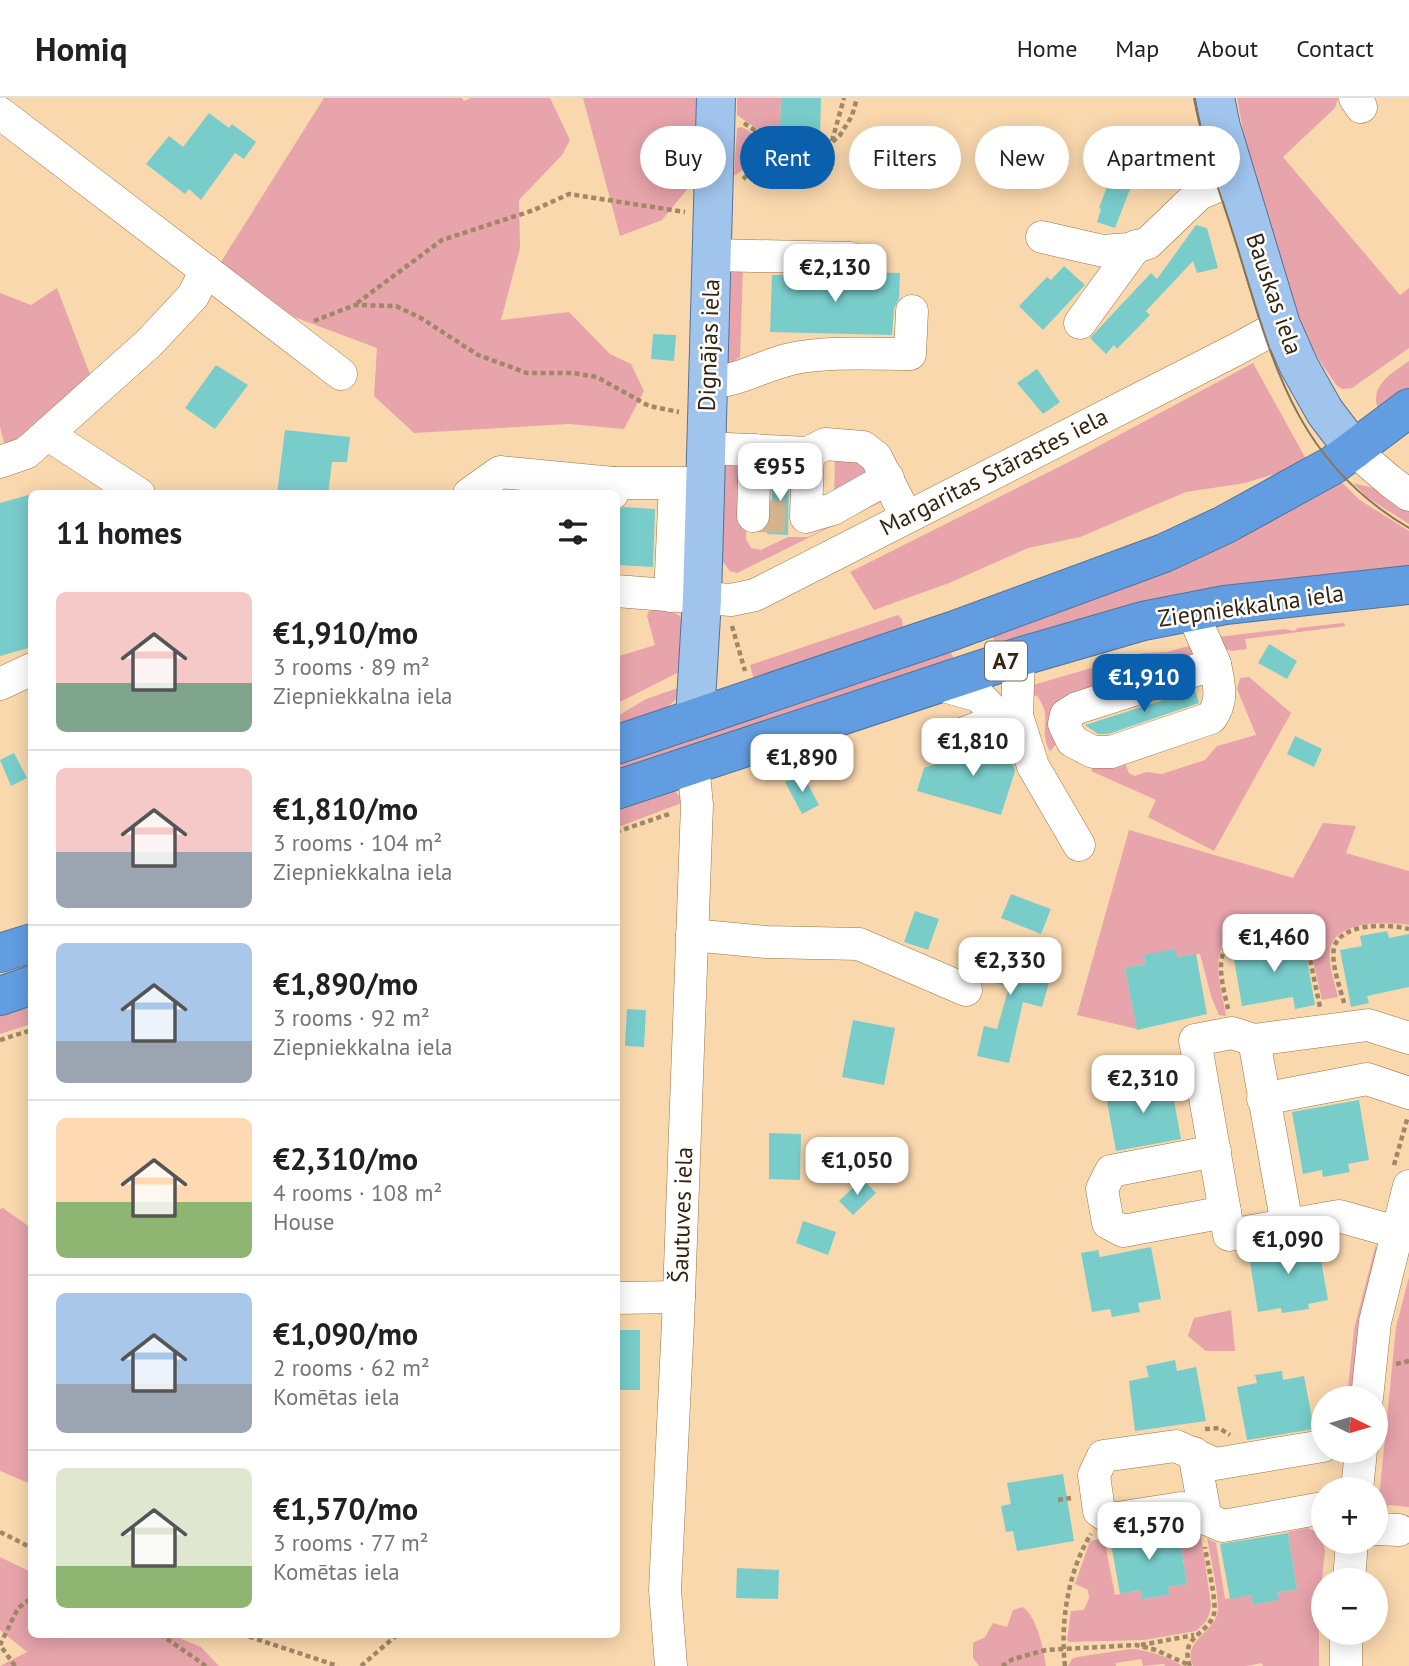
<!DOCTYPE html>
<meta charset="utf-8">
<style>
:root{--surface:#fff;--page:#f6f6f6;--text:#202124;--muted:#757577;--line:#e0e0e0;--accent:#0b60ae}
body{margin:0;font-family:"PT Sans",sans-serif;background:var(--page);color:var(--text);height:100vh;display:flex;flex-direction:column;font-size:26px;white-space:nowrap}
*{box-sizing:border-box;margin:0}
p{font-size:23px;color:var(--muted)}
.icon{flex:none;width:38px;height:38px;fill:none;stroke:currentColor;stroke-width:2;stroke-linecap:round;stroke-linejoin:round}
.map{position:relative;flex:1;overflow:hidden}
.sheet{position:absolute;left:28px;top:392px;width:592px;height:1148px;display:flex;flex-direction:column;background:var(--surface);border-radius:10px;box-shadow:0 4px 18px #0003}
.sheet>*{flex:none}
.guide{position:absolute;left:640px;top:28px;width:663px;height:63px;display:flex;gap:14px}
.needle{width:46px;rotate:95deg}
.buttons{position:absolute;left:1311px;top:1288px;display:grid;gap:14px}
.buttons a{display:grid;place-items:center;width:77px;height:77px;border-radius:50%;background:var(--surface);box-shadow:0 4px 18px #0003;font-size:35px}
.price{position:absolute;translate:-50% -60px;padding:0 16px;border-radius:14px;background:#fff;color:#222;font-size:23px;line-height:46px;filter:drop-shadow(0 2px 4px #0008)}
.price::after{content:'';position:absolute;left:50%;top:42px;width:21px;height:16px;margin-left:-10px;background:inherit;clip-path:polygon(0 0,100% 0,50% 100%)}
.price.on{background:var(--accent);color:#fff}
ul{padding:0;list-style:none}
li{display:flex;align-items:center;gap:21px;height:175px;padding:0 28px}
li+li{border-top:2px solid var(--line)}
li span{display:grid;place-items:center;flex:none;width:196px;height:140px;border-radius:10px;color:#555}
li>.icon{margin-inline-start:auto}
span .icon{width:84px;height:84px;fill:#fffc;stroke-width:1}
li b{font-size:30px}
h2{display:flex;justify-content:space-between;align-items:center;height:84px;padding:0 28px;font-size:30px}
.pill{padding:0 24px;border-radius:32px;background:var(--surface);box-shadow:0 4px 18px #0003;font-size:24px;line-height:63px}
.pill.on{background:var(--accent);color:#fff}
header{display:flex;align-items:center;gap:42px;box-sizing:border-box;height:98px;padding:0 35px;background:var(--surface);border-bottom:2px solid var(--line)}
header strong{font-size:33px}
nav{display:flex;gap:38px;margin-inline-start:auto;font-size:24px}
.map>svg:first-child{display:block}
.green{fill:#e7a4ab}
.building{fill:#78cdcb}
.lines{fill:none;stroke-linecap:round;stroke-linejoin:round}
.minor-tunnel{stroke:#d3b48e;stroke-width:32;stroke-dasharray:32 16;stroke-linecap:butt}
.minor-casing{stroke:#9a7441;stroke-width:33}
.major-casing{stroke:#527398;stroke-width:40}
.highway-casing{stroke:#527398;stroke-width:40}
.path{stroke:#a18766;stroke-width:4.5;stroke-dasharray:5 3.5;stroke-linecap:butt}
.minor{stroke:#fff;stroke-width:32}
.major{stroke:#a1c4ed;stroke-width:38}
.highway{stroke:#629de1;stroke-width:38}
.tram{stroke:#8b7354;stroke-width:2}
.labels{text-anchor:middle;stroke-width:5;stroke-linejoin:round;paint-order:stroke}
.shield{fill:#fff;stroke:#726657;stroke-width:2}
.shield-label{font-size:23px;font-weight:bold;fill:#35250f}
.street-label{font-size:24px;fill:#35250f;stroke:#fff}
</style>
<header>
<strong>Homiq</strong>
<nav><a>Home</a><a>Map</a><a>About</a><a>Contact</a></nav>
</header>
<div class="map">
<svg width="1409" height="1568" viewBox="0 0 1409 1568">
<rect width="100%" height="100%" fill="#fad8ae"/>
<g class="green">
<polygon points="324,0 462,0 464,3 471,0 550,0 570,42 562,57 519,102 520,150 501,222 569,214 610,256 631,266 644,293 624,331 569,326 414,335 374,298 377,250 294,219 219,167"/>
<polygon points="583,0 699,0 696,37 689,89 662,122 620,138"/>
<polygon points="737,0 781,0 780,28 801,29 801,36 820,36 811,50 783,49 737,17"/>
<polygon points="1237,0 1338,0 1335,10 1283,59 1400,197 1409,190 1409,250 1352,290 1342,291 1337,288 1313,253 1300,225 1244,38"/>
<polygon points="742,29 774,48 779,55 760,60 734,78 737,30"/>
<polygon points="729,169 743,171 740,259 727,269"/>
<polygon points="57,190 91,279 43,323 5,348 0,329 0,195 31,207"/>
<path d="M 1409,263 L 1409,293 L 1380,316 C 1367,289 1389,277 1409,263 Z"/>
<polygon points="1253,265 1306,361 1291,371 1245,385 1186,394 1080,439 1028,450 949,485 874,512 850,474 1067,365"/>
<polygon points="733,358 749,360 746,441 751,450 761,452 788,439 808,439 828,429 834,421 871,396 883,403 737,475 730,473 720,460 722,374"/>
<path d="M 835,360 C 848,361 862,363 870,374 L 834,398 Z"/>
<polygon points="1337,380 1360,402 1409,433 1409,472 999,552 990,534"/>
<polygon points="1353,385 1373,390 1409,413 1409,426 1368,400"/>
<polygon points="666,510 680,518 683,532 679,574 616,606 616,559 655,547 647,518 649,513"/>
<polygon points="898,517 902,521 903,530 755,586 750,567"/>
<polygon points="1343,525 1346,528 1245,541 1247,551 1232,553 1225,551 1218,539 1285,531 1294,533 1298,530"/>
<path d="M 1196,546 L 1201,554 L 1053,619 L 1123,660 L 1129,675 L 1135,678 L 1146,674 L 1162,676 L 1205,662 L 1217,648 L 1256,637 L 1237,591 L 1240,580 L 1249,579 L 1291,615 L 1214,753 L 1148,719 L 1156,702 L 1091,673 L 1095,666 L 1055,647 L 1051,653 L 1049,652 C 1038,628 1054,621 1037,598 L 1029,596 L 1026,589 L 1143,555 L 1167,554 Z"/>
<polygon points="950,553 955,562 616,677 616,661"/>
<path d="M 681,589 L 682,592 C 668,617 642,622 616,632 L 616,619 L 646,601 Z"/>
<polygon points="674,692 684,704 616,730 616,706"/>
<path d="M 1323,725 L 1356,728 L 1346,755 L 1409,773 L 1409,827 C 1389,824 1343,822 1332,845 C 1325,860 1335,884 1338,899 L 1322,902 L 1305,828 C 1279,808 1228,818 1220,854 C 1215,874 1223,899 1226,918 L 1219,917 L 1211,898 L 1200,856 L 1177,859 L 1144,857 L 1145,866 L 1125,870 L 1137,931 L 1077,917 L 1129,732 L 1293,780 Z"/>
<polygon points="31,902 31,926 0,936 0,913"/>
<polygon points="3,1110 31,1130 31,1386 0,1373 0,1111"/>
<polygon points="1376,1146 1378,1157 1355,1300 1347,1300 1354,1231"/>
<polygon points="1409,1179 1409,1409 1388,1407 1387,1421 1377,1420 1396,1229"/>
<polygon points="1231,1212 1235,1253 1206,1253 1188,1238 1194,1220"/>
<path d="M 1178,1428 L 1185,1428 L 1201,1437 L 1211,1507 C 1210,1519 1205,1526 1196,1533 L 1144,1542 L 1069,1544 L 1067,1542 L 1071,1513 L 1084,1512 L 1089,1500 L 1088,1492 L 1075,1486 L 1090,1443 L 1104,1440 L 1115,1497 L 1141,1492 L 1143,1501 L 1168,1497 L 1168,1489 L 1187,1486 Z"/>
<path d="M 1307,1430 L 1319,1435 L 1325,1452 L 1319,1511 L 1319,1568 L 1263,1568 L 1262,1565 L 1247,1568 L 1193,1568 C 1182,1544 1210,1537 1217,1517 C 1221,1504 1210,1457 1207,1440 L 1216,1445 L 1225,1501 L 1251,1497 L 1253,1507 L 1278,1502 L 1277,1495 L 1297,1491 L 1288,1434 Z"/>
<polygon points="0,1459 31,1474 32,1536 172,1537 201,1549 219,1568 0,1568 27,1554 0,1532"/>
<path d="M 1023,1509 C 1038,1521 1043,1550 1046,1568 L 979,1568 L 973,1560 L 973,1545 L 985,1539 L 993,1525 L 1007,1529 L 1013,1512 Z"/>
<path d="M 1131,1551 C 1147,1552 1169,1558 1182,1568 L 1165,1568 L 1164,1566 L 1143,1568 L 1141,1561 L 1116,1565 L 1116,1568 L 1068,1568 L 1072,1561 L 1077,1559 Z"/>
</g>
<g class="building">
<polygon points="781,0 821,0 820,36 800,36 801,29 780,29"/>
<polygon points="209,15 229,30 232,26 256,44 244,61 235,55 201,102 189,91 185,96 146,66 169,38 183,49"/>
<polygon points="1111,78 1132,86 1115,130 1097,124 1101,111 1099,110"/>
<polygon points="1196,127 1207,130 1218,170 1197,175 1193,163 1146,213 1150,217 1117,251 1114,247 1106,256 1090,240 1151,175 1157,181"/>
<polygon points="1064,168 1085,187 1043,232 1019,208 1047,179 1051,182"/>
<polygon points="862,174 900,175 899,200 894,211 892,237 770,234 772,177 850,178"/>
<polygon points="653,236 676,237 674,263 651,261"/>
<polygon points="216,267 248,287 215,331 185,310"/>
<polygon points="1037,271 1060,304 1043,316 1017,285"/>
<polygon points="285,332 350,339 347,364 332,364 328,396 277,396"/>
<polygon points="773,372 789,372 788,437 767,436 771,419"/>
<polygon points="32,396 32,549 0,558 0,405"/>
<polygon points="624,409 655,411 653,469 616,467 616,413"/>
<polygon points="1269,546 1297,563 1287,581 1258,565"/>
<polygon points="1195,592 1199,605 1108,636 1098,636 1085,627"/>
<polygon points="1295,638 1322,651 1314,669 1287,656"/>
<polygon points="1005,640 1015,673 1001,717 917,693 924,670"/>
<polygon points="14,655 27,680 11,688 0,662"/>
<polygon points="802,675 819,707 802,716 785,684"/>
<polygon points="1011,796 1051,811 1041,836 1001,820"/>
<polygon points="915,813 939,821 928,852 904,844"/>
<polygon points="1387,833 1389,840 1409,836 1409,889 1367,898 1369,905 1351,909 1340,852 1362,848 1360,838"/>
<polygon points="1280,840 1281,848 1304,844 1315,907 1295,911 1293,899 1242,908 1233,856 1254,853 1252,845"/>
<polygon points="1175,851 1177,859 1196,856 1207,916 1137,932 1125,870 1145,866 1144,857"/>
<polygon points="967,853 1015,868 1019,853 1034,857 1030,872 1033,873 1037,859 1055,864 1042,909 1023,904 1009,965 977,958 984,928 997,931 1009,889 981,881 963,871"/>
<polygon points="627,911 646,912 644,949 625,948"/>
<polygon points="853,922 895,930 884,987 842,979"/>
<polygon points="1150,979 1152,989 1171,986 1181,1041 1116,1053 1106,998 1125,994 1123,984"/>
<polygon points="1359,1002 1369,1062 1348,1066 1350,1074 1323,1079 1322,1072 1303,1076 1292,1014"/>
<polygon points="769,1035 801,1036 800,1082 769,1081"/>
<polygon points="862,1081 876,1095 853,1117 839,1103"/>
<polygon points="803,1123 836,1134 828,1157 796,1145"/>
<polygon points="1317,1140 1328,1202 1308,1206 1309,1211 1282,1215 1281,1210 1258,1214 1248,1152"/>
<polygon points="1151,1149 1161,1201 1138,1205 1140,1214 1112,1219 1110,1211 1092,1214 1081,1155 1098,1152 1100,1159"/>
<polygon points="620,1232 640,1232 640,1292 616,1292 616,1267 620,1267"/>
<polygon points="1175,1262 1177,1273 1196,1269 1206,1323 1135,1333 1129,1283 1149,1279 1146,1268"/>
<polygon points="1282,1273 1283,1282 1304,1278 1314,1331 1247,1342 1237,1289 1257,1285 1255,1277"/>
<polygon points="1063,1376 1074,1443 1017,1453 1013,1433 1006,1434 1001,1408 1011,1406 1007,1385"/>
<polygon points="1178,1429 1187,1486 1168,1489 1169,1497 1142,1501 1141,1492 1120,1496 1110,1440"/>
<polygon points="1288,1435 1297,1491 1277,1495 1279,1502 1253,1507 1251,1497 1230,1501 1220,1446"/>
<polygon points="737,1470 779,1472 778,1501 736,1500"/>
</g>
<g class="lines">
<g class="minor-tunnel">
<polyline points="754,374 808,376"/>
<polyline points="753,418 806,419"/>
</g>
<defs>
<g id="minor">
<polyline points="1355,0 1361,9"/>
<polyline points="0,15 341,276"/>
<polyline points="1042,139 1103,153 1129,151 1148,145 1199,96 1236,80"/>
<polyline points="712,157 850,160"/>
<polyline points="1080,225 1136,148"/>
<path d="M 709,284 C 738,284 763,267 791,261 C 825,253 875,256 910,256 L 912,213"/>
<polyline points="47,336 139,396"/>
<polyline points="707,350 808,355 825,346 863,349 876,359 906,418"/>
<polyline points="1354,352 1390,383 1409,397"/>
<polyline points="808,355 806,419 833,411 888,380"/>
<polyline points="0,364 26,355 149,245 193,198 206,172"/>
<polyline points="469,396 500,374 613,385"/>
<polyline points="612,396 613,385 694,385"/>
<polyline points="753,418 755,352"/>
<polyline points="616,493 731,502 755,497 1237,251 1281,227"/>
<polyline points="670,498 675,386"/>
<polyline points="1192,514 1215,566"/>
<path d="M 1215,566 C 1219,587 1224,602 1211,620 L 1111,654 L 1093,654 L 1072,643 L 1064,626 L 1066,617 L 1077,610 Z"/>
<polyline points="0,586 32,571"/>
<polyline points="937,586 979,598 1001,621"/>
<polyline points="1017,618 1033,668 1079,747"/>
<polyline points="941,644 1001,621 1017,618 1019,559"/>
<polyline points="692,837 766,844 859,846 966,892"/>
<polyline points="1254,942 1287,1127"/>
<polyline points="1263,1001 1367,981 1409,995"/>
<polyline points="1215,1053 1111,1073 1102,1091 1108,1125 1123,1133 1225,1114"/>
<polyline points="1396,1134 1339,1118 1229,1137 1195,942 1232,935 1254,942 1368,927 1409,940"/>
<polyline points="616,1200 679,1199"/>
<polyline points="1367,1300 1375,1224 1409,1088"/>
<polyline points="1323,1348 1215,1366 1176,1348 1103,1358 1094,1377 1099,1413 1111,1421 1181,1410 1223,1428 1323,1410"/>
<polyline points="1194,1355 1206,1421"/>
<polyline points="1357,1391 1361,1353"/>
<polyline points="1376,1431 1399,1432"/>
<polyline points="1349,1482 1352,1444"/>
<polyline points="1346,1535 1346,1568"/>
<polyline points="671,1568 665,1492 678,1224 697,707 693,666"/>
</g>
<g id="major">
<polyline points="1215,0 1221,29 1281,227 1299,268 1325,314 1354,352"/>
<polyline points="695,620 702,501 716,0"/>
</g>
<g id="highway">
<polyline points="616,647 955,532 1164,455 1224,427 1333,367 1409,310"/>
<polyline points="616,692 1019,559 1143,523 1225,507 1409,487"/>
<polyline points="0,855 32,845"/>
<polyline points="0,898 32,887"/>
</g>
</defs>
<use href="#minor" class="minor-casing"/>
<use href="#major" class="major-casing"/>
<use href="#highway" class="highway-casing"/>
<g class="path">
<polyline points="744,25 789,56"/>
<polyline points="832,43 844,0"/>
<polyline points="743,81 766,61 821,55 840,37 852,18 857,0"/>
<polyline points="357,205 442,142 534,112 569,96 685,114"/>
<polyline points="314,223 355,207 396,208 421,220 478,257 527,275 573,275 597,279 649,308 679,314"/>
<polyline points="732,528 745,573"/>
<polyline points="616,734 672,715"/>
<path d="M 1344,905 C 1340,889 1331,867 1334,850 C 1340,824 1390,826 1409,831"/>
<path d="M 1228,911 C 1224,892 1217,871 1224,852 C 1234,823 1283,806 1304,833 L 1320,909"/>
<polyline points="0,942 32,932"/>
<polyline points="1394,1067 1408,1018"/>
<polyline points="1396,1266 1409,1263"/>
<polyline points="1205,1331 1219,1330 1230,1337"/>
<polyline points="1058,1402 1071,1400"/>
<polyline points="0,1434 32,1450"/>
<polyline points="160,1536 206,1568"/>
<polyline points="241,1536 338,1568"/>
<polyline points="1141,1547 1194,1537"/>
<polyline points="15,1568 0,1547 18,1510 32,1500"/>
<polyline points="361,1568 398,1536"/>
<polyline points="1002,1568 1013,1561 1046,1552 1136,1547 1156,1552 1189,1567"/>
<path d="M 1065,1568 C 1060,1525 1068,1473 1091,1436"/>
<path d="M 1190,1568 C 1179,1538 1207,1538 1214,1516 C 1217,1504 1207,1463 1205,1449"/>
</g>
<use href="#minor" class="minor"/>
<use href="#major" class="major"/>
<use href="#highway" class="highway"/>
<path class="tram" d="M 1194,0 C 1203,50 1222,100 1237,148 C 1273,265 1295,363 1409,430"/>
</g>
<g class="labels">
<rect class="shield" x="985" y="543.5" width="42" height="39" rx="5"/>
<g class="shield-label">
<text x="1006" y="571">A7</text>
</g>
<g class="street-label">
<text transform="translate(1274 196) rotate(71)" y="8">Bauskas iela</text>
<text transform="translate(709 247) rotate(-88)" y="8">Dignājas iela</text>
<text transform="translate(994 374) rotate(-27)" y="8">Margaritas Stārastes iela</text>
<text transform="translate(1251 508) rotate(-8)" y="8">Ziepniekkalna iela</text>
<text transform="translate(682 1117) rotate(-88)" y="8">Šautuves iela</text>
</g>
</g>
</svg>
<div class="buttons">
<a><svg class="needle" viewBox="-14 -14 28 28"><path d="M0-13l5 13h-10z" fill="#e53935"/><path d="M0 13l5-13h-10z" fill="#757577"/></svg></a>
<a>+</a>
<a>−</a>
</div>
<b class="price" style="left:835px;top:206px">€2,130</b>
<b class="price" style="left:780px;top:405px">€955</b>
<b class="price on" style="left:1144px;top:616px">€1,910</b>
<b class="price" style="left:973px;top:680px">€1,810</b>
<b class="price" style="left:802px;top:696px">€1,890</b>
<b class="price" style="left:1274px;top:876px">€1,460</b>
<b class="price" style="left:1010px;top:899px">€2,330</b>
<b class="price" style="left:1143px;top:1017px">€2,310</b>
<b class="price" style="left:857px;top:1099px">€1,050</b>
<b class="price" style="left:1288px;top:1178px">€1,090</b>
<b class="price" style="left:1149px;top:1464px">€1,570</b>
<div class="guide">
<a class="pill">Buy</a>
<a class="pill on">Rent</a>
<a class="pill">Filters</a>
<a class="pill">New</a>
<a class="pill">Apartment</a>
</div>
<section class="sheet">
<h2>11 homes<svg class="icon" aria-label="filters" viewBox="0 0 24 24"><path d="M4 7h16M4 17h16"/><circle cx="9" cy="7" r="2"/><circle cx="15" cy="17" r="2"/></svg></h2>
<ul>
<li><span style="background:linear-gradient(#f6c9c9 65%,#7fa58c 0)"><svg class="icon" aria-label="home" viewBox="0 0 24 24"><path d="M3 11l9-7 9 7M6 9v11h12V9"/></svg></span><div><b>€1,910/mo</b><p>3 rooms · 89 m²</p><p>Ziepniekkalna iela</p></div></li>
<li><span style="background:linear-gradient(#f6c9c9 60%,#9aa5b1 0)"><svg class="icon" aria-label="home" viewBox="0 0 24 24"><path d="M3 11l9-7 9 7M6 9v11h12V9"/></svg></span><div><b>€1,810/mo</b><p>3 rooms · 104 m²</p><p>Ziepniekkalna iela</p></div></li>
<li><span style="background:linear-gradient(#a9c7e8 70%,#9aa5b1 0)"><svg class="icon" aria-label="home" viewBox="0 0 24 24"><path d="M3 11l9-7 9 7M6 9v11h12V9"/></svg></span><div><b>€1,890/mo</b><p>3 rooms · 92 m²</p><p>Ziepniekkalna iela</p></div></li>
<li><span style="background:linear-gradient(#ffd9b3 60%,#8fb573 0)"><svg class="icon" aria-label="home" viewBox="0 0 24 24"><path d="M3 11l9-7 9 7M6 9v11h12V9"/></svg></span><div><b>€2,310/mo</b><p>4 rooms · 108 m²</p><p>House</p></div></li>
<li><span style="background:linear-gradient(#a9c7e8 65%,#9aa5b1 0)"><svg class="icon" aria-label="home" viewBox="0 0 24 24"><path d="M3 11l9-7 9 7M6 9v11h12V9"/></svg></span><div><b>€1,090/mo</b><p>2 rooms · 62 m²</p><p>Komētas iela</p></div></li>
<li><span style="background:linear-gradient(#dfe7d0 70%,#8fb573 0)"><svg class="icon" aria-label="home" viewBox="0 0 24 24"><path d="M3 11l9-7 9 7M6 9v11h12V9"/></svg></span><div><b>€1,570/mo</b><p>3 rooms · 77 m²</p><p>Komētas iela</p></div></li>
</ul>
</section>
</div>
